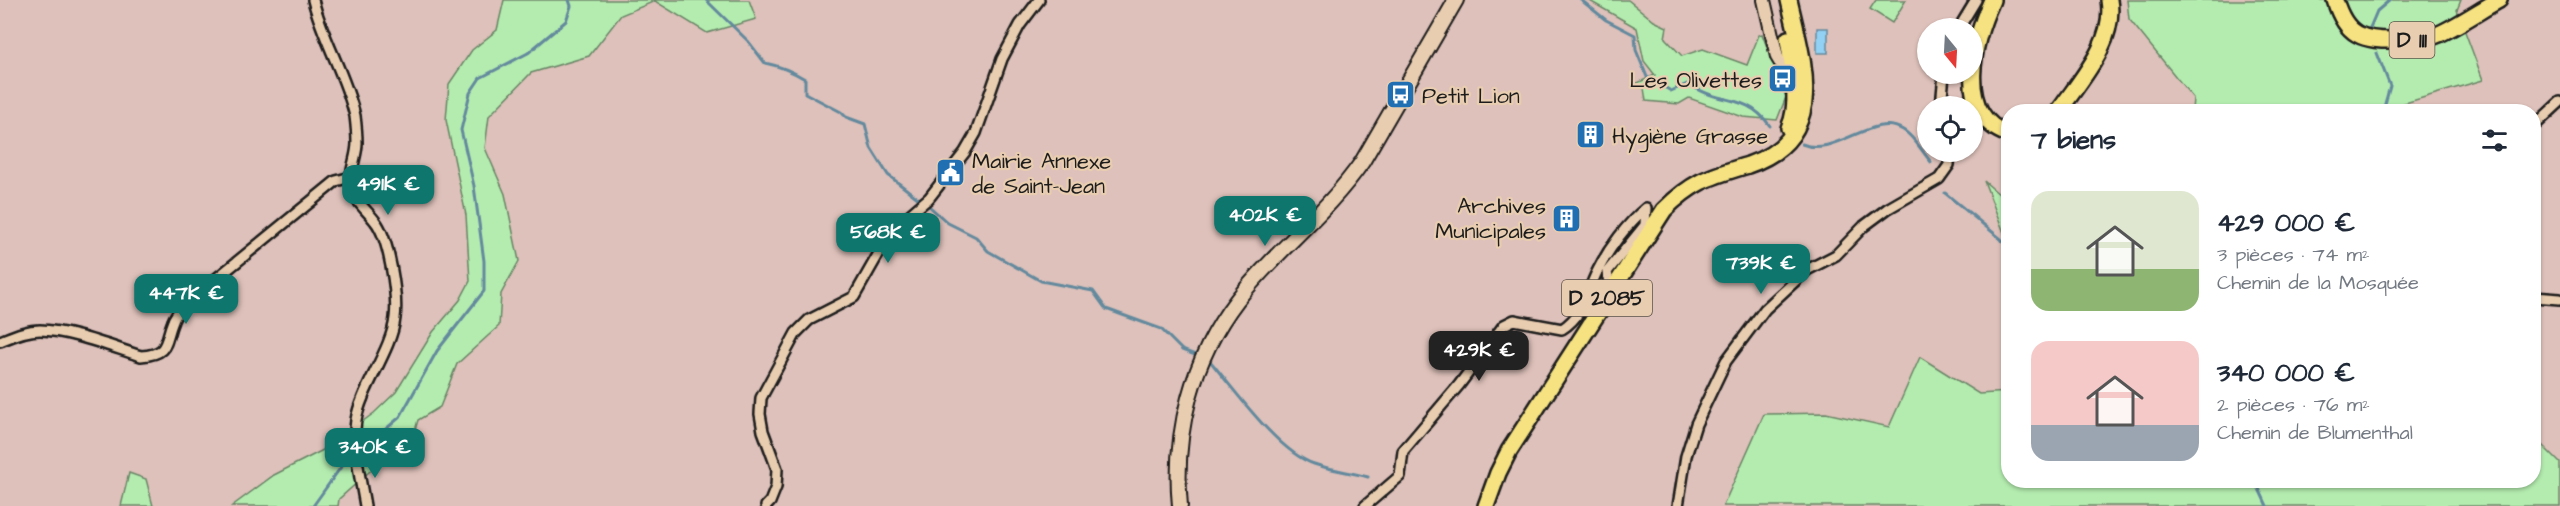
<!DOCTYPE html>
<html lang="fr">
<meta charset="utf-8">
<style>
:root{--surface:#fff;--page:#f6f6f7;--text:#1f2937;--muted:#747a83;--accent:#0f766e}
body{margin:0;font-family:"Architects Daughter",sans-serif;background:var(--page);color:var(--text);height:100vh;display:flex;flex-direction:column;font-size:22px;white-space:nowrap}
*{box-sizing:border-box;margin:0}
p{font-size:20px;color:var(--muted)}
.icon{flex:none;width:33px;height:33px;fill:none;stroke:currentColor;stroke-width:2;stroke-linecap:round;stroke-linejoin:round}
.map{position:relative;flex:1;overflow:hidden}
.side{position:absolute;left:2001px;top:104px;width:540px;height:384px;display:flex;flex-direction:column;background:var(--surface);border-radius:24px;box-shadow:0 2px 4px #0004}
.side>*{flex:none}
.needle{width:39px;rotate:162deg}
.controls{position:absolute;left:1917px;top:18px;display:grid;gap:12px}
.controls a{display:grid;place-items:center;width:66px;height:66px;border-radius:50%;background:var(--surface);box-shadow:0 2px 4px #0004;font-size:30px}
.price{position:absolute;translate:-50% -51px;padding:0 14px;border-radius:12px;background:var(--accent);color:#fff;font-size:20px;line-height:39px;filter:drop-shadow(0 2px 3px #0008)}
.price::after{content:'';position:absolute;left:50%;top:36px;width:18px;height:14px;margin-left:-9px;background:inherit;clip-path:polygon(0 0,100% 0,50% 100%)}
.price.selected{background:#222;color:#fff}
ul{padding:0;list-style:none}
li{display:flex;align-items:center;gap:18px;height:150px;padding:0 30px}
li span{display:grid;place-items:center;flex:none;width:168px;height:120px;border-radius:18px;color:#555}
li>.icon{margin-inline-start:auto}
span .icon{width:72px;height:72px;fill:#fffc;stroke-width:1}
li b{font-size:26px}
h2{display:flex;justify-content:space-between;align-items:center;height:72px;padding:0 30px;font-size:26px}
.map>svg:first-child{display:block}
.green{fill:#b4ecaf;stroke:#688466;stroke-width:1.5}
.water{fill:#92d1f3;stroke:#63899d;stroke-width:1.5}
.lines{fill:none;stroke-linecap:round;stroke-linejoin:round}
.stream{stroke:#63899d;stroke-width:3}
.minor-casing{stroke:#1c1c1c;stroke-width:14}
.tertiary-casing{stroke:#1c1c1c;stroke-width:16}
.secondary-casing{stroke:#1c1c1c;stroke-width:18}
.primary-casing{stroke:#1c1c1c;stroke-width:20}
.minor{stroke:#e9cdb0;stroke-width:9}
.tertiary{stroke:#e9cdb0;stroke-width:12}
.secondary{stroke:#e9cdb0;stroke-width:14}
.primary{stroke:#f6e281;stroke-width:15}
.labels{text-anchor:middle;stroke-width:4.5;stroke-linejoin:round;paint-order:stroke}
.shield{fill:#e9cdb0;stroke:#5a5148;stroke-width:1.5}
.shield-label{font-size:21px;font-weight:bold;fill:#1c1c1c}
.poi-label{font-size:22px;fill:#1c1c1c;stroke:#e9cdb0;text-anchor:start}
</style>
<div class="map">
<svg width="2560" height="506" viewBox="0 0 2560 506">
<rect width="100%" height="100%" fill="#dec1ba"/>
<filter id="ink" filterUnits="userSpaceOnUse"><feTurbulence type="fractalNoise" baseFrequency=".0167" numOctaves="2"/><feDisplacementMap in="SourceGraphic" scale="12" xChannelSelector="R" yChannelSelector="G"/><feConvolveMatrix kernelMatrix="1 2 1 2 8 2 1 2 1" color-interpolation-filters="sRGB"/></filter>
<g filter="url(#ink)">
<g class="green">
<polygon points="504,0 749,0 756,19 707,33 655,1 621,15 589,56 531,73 489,116 485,148 505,194 519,261 501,294 499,326 457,364 440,407 418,420 412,441 379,463 339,499 338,506 232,506 274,475 325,449 374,413 396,392 433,332 460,300 470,281 466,215 446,120 449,84 472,50 497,30"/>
<polygon points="1588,0 1628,0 1654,21 1667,27 1665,38 1682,56 1703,49 1747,65 1759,35 1762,34 1786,97 1777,120 1743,117 1689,98 1679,104 1646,101 1644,88 1633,85 1655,75 1644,61 1637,28"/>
<polygon points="1876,0 1906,0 1892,23 1870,9"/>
<polygon points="2127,0 2461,0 2457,10 2483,80 2378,111 2192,111 2193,98 2129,19"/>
<polygon points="1984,181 2008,202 2008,243"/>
<polygon points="1920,357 1979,394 2008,392 2008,480 2534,480 2534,437 2560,463 2560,506 1723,506 1764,414 1826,413 1889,427"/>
<polygon points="129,473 146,479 153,506 121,506"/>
</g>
<rect class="water" x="1817" y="28" width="11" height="25"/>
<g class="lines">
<g class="stream">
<path d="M 706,0 L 748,41 L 765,63 C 780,66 792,71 805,79 L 805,93 L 841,112 L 846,117 L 865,124 L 871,148 L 888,175 L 919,199"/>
<path d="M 1581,0 L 1606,20 L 1635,35 L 1636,50 L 1647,77 L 1671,91 L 1687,84 C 1696,88 1707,95 1718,97 C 1741,102 1756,106 1770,126"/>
<polyline points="2369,30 2377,11 2390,0"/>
<polyline points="2377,53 2390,86 2383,111"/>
<path d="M 1802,144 C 1835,158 1874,111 1903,130 C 1914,136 1923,153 1931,162"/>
<polyline points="1945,193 2001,239 2008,248"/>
<polyline points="929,206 948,223 976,237 988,251 1041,281 1093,291 1106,309 1161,329 1182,350 1198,356"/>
<path d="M 1210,361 C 1234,389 1279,453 1314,464 C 1331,470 1350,472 1368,477"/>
<polyline points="2255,480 2267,506"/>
<polyline points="313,506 351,453 373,440 400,417 437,351 484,291 484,261 474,186 461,130 470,93 480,78 528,53 566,21 571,6 569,0"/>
</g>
<defs>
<g id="minor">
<path d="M 313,0 C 323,40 346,76 355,116 C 356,124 357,135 357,143 C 357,158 348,173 352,188 C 355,202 367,210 375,221 C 389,238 398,296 395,318 C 392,349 361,389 356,420 C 352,445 361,481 365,506"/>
<polyline points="1959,28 1976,0"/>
<polyline points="1941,106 1944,74"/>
<polyline points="2534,126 2560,102"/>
<polyline points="2534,297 2560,299"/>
<path d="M 0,341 C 13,336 26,330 40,330 C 69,330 112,347 141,356 C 170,354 164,343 173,321 C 175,315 180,310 184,305 L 336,181 L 351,177"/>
<polyline points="766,506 770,502 776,487 777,469 763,431 760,414 761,398 796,333 809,320 854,297 887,239 900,223 929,198 965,152 976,133 1002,59 1020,25 1039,0"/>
<path d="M 1365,506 L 1400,476 L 1403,451 L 1459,385 L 1504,325 L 1514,320 L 1562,329 C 1585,314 1586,293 1598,270 C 1609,248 1627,224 1646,208 L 1645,225 L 1607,272 L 1609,283 L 1614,288"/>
<polyline points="1678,506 1686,456 1696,424 1726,361 1765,309 1807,270 1836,255 1864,226 1887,209 1939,179 1949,165 1950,152"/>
</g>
<polyline id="tertiary" points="1764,0 1777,57 1780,62 1791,66"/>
<path id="secondary" d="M 1180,506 C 1173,433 1192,359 1237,300 C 1275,251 1326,214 1362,162 L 1456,0"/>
<g id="primary">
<path d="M 1992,0 C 1974,39 1953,115 2008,134"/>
<path d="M 2335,0 C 2346,36 2362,41 2398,40 C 2412,40 2425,40 2439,34 C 2459,25 2479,11 2499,0"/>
<path d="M 1788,39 C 1792,65 1801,103 1789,128"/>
<path d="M 2059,111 C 2081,79 2116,42 2109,0"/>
<path d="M 1486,506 L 1498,473 L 1509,451 L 1664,210 C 1693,181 1709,177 1748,165 C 1830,137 1803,63 1789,0"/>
</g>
</defs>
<use href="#minor" class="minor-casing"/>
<use href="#tertiary" class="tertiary-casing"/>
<use href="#secondary" class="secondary-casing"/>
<use href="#primary" class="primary-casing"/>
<use href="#minor" class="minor"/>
<use href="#tertiary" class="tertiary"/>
<use href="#secondary" class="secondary"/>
<use href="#primary" class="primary"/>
</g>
</g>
<defs>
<symbol id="bus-square" viewBox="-11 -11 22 22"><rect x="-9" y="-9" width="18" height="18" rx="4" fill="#1f6fb2" stroke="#e9cdb0"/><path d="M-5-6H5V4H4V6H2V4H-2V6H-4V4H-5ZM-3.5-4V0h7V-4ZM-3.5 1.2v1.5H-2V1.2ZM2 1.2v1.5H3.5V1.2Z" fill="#fff"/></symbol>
<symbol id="building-square" viewBox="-11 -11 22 22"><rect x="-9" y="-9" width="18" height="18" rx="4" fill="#1f6fb2" stroke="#e9cdb0"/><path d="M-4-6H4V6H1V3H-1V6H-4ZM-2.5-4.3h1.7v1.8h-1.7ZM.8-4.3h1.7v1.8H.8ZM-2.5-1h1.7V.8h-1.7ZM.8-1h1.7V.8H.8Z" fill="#fff"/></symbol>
<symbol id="civic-square" viewBox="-11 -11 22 22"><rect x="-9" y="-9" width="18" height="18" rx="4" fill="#1f6fb2" stroke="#e9cdb0"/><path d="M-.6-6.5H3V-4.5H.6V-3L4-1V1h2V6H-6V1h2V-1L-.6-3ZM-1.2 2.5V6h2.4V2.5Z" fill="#fff"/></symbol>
</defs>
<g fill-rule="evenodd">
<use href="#bus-square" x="1766" y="62" width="33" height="33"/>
<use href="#bus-square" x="1384" y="78" width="33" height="33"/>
<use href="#building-square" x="1574" y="118" width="33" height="33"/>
<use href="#civic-square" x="934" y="156" width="33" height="33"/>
<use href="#building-square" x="1550" y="202" width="33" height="33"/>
</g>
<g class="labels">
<g class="shield">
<rect x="2389.5" y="22" width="45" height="36" rx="4.5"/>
<rect x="1562" y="280" width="90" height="36" rx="4.5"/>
</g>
<g class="shield-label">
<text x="2412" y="47">D 111</text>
<text x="1607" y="305">D 2085</text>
</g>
<g class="poi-label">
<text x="1762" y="87" text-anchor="end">Les Olivettes</text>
<text x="1422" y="103">Petit Lion</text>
<text x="1612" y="143">Hygiène Grasse</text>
<text x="972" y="168">Mairie Annexe<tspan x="972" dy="25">de Saint-Jean</tspan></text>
<text x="1546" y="213" text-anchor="end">Archives<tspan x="1546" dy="25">Municipales</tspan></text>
</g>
</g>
</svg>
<div class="controls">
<a><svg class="needle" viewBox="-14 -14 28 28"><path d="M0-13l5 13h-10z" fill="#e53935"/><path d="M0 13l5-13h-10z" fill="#747a83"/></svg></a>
<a><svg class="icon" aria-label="locate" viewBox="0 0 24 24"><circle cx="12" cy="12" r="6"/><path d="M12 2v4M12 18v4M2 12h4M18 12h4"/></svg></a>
</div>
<b class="price" style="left:388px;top:216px">491K €</b>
<b class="price" style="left:1265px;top:247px">402K €</b>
<b class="price" style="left:888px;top:264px">568K €</b>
<b class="price" style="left:1761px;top:295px">739K €</b>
<b class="price" style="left:186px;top:325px">447K €</b>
<b class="price selected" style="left:1479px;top:382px">429K €</b>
<b class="price" style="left:375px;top:479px">340K €</b>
<section class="side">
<h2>7 biens<svg class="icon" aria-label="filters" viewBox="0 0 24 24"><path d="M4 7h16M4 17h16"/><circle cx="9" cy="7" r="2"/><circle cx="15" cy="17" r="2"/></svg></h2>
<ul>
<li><span style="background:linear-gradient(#dfe7d0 65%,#8fb573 0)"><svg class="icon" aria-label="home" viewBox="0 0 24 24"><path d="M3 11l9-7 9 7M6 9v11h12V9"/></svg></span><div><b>429 000 €</b><p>3 pièces · 74 m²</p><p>Chemin de la Mosquée</p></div></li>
<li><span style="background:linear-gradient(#f6c9c9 70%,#9aa5b1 0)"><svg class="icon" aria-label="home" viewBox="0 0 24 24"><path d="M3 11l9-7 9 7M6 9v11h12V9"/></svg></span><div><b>340 000 €</b><p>2 pièces · 76 m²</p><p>Chemin de Blumenthal</p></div></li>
</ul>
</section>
</div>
